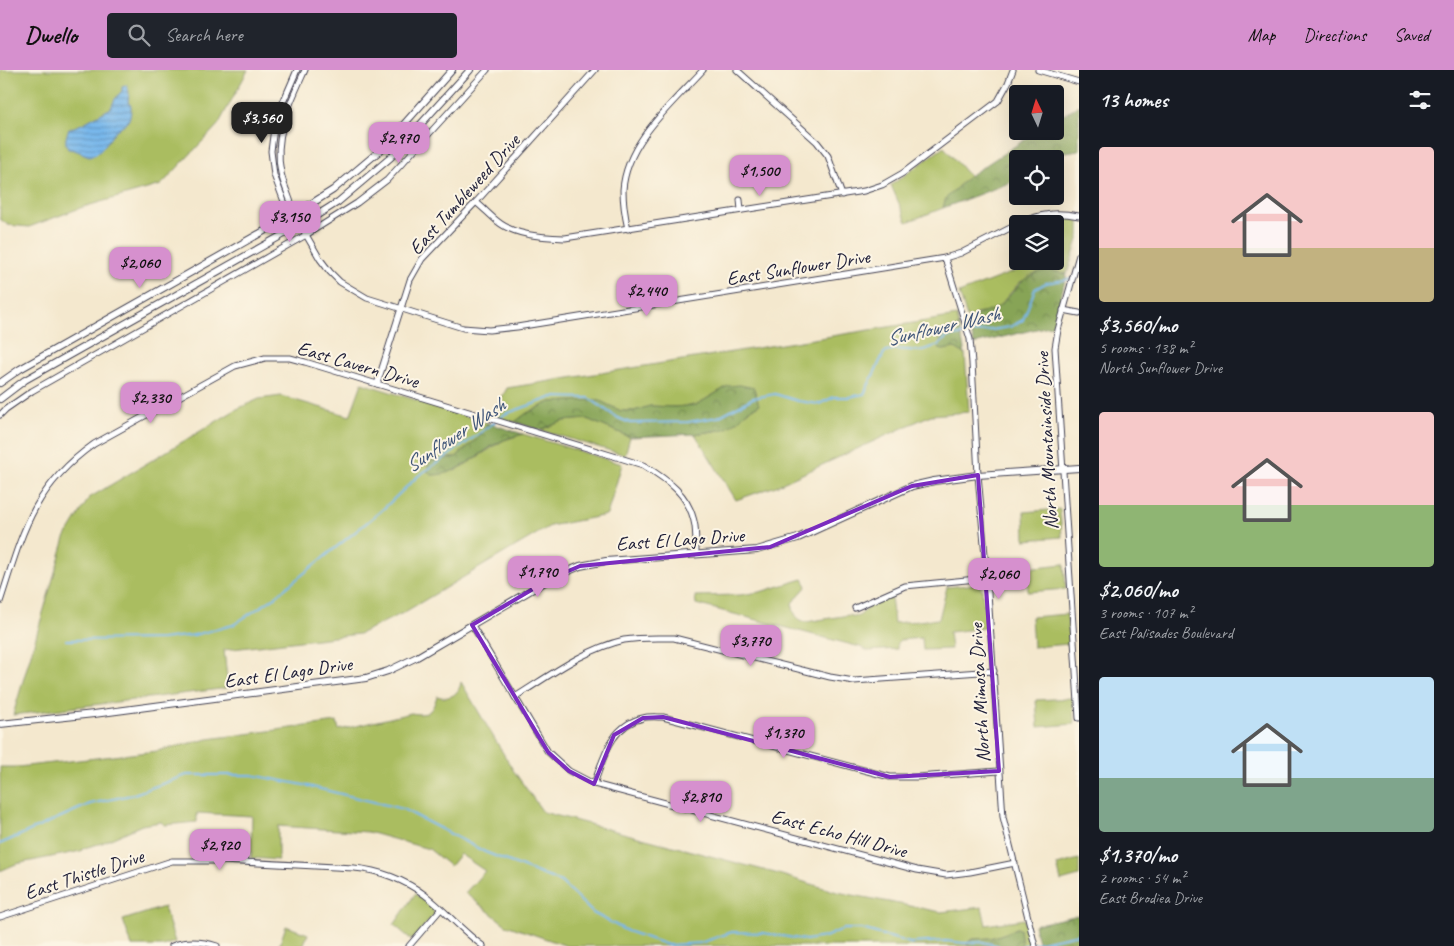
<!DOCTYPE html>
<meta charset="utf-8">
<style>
:root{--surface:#171b24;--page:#20242c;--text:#f1f3f6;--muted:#9ea1a6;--accent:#d690ce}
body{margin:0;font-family:Caveat,sans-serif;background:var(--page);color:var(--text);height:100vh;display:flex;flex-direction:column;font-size:19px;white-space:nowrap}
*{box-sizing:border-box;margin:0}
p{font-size:16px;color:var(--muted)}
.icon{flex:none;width:28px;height:28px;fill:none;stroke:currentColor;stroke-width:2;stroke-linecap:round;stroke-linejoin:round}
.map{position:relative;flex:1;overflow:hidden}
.details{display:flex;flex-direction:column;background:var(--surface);width:375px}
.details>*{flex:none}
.needle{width:32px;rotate:356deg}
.fabs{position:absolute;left:1009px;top:15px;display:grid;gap:10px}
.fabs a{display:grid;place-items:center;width:55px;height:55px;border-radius:5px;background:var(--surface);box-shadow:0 5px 20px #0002;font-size:25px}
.price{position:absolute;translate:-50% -42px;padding:0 11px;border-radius:10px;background:var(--accent);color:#111;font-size:16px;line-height:32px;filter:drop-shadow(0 1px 2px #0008)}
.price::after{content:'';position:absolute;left:50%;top:30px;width:15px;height:11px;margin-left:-8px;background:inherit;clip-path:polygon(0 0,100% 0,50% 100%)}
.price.active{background:#222;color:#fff}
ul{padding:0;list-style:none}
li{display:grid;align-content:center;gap:10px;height:265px;padding:0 20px}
li span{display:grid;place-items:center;height:155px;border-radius:5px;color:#555}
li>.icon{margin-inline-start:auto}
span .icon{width:90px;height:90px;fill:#fffc;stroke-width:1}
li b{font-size:21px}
h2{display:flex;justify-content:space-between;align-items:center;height:60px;padding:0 20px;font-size:21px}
header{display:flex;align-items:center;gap:30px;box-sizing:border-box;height:70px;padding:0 25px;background:var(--accent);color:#111}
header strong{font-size:24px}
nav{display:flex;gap:28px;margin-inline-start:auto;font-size:18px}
.search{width:350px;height:45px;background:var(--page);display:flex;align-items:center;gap:12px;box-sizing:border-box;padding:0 18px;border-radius:5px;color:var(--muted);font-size:19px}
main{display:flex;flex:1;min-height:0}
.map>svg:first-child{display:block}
.green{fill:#aabd61;stroke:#66704e}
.forest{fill:url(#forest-crowns);stroke:#546349}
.water{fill:url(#water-rules);stroke:#4c6c93}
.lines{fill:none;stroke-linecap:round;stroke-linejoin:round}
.stream{stroke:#77b7eb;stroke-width:2}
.minor-casing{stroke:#424051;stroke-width:7}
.tertiary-casing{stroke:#424051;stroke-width:8}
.minor{stroke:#fff;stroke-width:5}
.tertiary{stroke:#fff;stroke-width:6}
.marked{fill:none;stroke:#7b2cbf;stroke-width:4;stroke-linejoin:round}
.labels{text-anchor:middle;stroke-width:4;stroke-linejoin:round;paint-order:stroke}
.street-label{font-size:20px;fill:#22223b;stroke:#fcf5e5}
.water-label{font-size:21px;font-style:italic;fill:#405679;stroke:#fcf5e5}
</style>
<header>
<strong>Dwello</strong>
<div class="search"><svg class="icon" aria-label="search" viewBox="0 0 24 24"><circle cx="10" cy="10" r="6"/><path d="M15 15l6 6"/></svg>Search here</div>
<nav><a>Map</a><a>Directions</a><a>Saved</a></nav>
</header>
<main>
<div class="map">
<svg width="1079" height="876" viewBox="0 0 1079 876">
<defs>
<pattern id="forest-crowns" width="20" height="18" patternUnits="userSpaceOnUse" patternTransform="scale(1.25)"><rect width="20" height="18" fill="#87a457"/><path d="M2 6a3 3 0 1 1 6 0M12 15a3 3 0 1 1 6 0" fill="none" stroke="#6e8549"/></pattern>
<pattern id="water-rules" width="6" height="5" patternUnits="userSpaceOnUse" patternTransform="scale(1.25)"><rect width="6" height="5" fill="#77b7eb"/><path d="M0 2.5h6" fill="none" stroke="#6194c0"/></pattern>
</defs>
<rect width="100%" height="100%" fill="#fcf5e5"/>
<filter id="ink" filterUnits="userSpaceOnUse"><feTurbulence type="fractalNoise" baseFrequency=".02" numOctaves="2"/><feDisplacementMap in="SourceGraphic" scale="10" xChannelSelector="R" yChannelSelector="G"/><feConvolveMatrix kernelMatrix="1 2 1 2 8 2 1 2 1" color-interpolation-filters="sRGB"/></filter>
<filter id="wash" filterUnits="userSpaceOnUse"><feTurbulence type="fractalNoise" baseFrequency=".0096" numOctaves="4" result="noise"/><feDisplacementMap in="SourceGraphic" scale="20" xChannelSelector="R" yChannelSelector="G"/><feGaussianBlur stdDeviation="1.12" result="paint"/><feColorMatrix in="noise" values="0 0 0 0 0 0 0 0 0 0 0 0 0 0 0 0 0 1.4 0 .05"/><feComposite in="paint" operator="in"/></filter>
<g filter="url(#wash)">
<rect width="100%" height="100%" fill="#f4e8ce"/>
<g class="green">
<polygon points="0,0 248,0 218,55 161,115 83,137 29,157 8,155 0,149"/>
<polygon points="944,77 969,106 946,128 943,138 907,152 891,115"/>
<polygon points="1056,146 1079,150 1079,166 1067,204 1048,200 1020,212 999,236 989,242 976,244 968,250 959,223 1021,199 1019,191 1055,191 1055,154 1028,154 1035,150"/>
<path d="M 957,246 L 959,256 L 941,266 L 943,280 L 955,278 L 965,284 L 969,342 L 931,345 L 776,416 L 736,430 L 695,364 C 705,362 717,362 726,358 C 739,352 746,341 758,335 L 728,316 L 696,335 L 675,337 L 650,336 L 634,341 L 621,341 L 598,330 L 550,332 L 527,343 L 515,352 L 492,346 L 507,318 Z"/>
<polygon points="362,313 488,353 478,368 456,387 431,391 455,401 504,370 523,364 622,394 607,445 550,456 403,543 359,564 224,580 228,618 13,645 65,468 89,428 237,339 259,329 281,326 350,346"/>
<polygon points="587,349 630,367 625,385 540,360 563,351"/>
<polygon points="1060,439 1062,467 1025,470 1024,442"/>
<polygon points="1064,494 1066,519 1028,522 1026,498"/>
<path d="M 803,509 L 807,516 L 792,533 C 794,543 795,549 806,552 L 849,545 C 860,550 861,543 869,537 C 875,532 884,529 891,526 L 894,553 L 939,549 L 947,517 L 978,514 L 982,519 L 986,558 L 949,562 L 951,579 L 923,580 L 922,568 L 900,570 L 897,573 L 897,579 L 868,581 L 860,577 L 696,534 L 695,526 L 740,525 L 760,522 Z"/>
<polygon points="1067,544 1069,574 1033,577 1031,547"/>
<path d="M 461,612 L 513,700 L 543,742 L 775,803 L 837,822 L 941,842 L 982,837 L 986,855 L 1024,849 L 1030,876 L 1022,876 L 1020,859 L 1017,858 L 1006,863 L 991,868 L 973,869 L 969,871 L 967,876 L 567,876 L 506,855 L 465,823 L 485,801 L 460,784 L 450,796 L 429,779 L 368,762 L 278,756 L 278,790 L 251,788 L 252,746 L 197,743 L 197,752 L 165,755 L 161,752 L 142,755 L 102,773 L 84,778 L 81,781 L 16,794 L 0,801 L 0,697 L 18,697 L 157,681 L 208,669 L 337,652 L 339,660 L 411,643 C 429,646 432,642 437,626 C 449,630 459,625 461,612 Z"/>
<polygon points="1073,628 1074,654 1038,657 1036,630"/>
<polygon points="1079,789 1079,806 1061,811 1057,795"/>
<polygon points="415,824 434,838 434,845 412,870 394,855"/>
<polygon points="164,837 175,872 162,876 132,876 123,850"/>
<polygon points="286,856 308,864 303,876 279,876"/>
</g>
<g class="forest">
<polygon points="1079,35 1079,80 1052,84 1053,89 1018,89 1017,110 943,138 946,128 969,106 1038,61 1055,61 1055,50"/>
<path d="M 1048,200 L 1067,204 L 1053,255 L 974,274 L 968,250 C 979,242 988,244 999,236 C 1018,220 1019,205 1048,200 Z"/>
<polygon points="959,256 965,284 955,278 943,280 939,279 941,266"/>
<polygon points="740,315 754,318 759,335 749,340 738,351 725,359 695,364 630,367 587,349 563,351 540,360 515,352 527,343 550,332 598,330 621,341 634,341 650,336 675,337 696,335 728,316"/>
<path d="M 488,353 L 523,364 C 517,366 510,367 504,370 C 479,381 460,406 431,405 L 428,402 L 428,395 L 431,391 L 456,387 L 478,368 Z"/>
<polygon points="1079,845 1079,874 1072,876 1039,876 1034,855"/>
<polygon points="1017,858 1020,859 1022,876 967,876 969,871 974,869 991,868 1006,863"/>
</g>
<path class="water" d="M 127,15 L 129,23 L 128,33 L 131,35 C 131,41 131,46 128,51 C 125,55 122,55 119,58 C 110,65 102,85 90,86 C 87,86 76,79 68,79 C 64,72 66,66 69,59 L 82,54 L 111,38 L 115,29 L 122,21 L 122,17 Z"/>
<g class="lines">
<g class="stream">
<polyline points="499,349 505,344 553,327 589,328 616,347 630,353 688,352 718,347 753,328 775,324 798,331 819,334 834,327 849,327 864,324 884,283 895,279 920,281 939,275 947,267 1010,257 1023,250 1035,219 1046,213 1070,209"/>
<polyline points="66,570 162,569 194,565 233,555 271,530 381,441 418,406 462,376 495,352"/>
<polyline points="0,774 90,734 131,725 187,705 252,705 304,715 403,739 485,782 561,812 593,843 627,861 668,875 700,873 732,862 764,863 806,870 825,867 843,859 862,859 910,873 946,871 964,873 983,872 999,876"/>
<polyline points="1022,876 1079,864"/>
</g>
</g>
</g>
<g filter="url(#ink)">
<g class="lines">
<defs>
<g id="minor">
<polyline points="297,0 281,37 274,58 271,81 274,105 285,134 294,144 320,189 330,202 340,212 367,228 463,258 489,260 517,257 945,188 961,183 1018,154"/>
<polyline points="737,0 817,72 828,86 842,125"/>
<polyline points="1038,0 1079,12"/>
<polyline points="740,130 741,140"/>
<path d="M 476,132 C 483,138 490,145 497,151 C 515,166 542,167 565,168 L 864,121 L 882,115 L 903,103 L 998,31 L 1008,13 L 1013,0"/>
<path d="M 294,143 C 291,129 284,117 281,103 C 273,66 290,33 305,0"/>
<path d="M 1019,154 C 1039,143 1057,142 1079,146"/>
<path d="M 628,159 C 625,146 623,134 623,120 C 626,72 672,34 703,0"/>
<polyline points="1079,185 1058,260 1055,278 1079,648"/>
<polyline points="945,188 970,269 972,293 978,405 987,508 1003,747 1035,876"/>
<polyline points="1063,240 1079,243"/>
<polyline points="377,314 410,210 422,189 476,132 595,0"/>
<polyline points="0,345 6,339 32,321 306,165 357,133 387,110 487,0"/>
<path d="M 0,532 C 22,464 32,418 94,374 L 235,296 L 265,288 L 290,288 L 305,292 L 643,395 C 668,410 690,425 695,456 C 696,465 696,475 696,484"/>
<polyline points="855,538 905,516 987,508"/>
<polyline points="472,555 548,682 569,701 594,714 917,800 946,805 970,802 1015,793"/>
<path d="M 515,627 C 549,606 585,579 624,570 C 641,567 658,568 674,568 L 830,607 L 854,611 L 994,601"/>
<path d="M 594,714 C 604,687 611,655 643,648 C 649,646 657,647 663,647 L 890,707 L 917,707 L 999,701"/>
<path d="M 0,847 L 172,791 L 222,791 L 354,798 C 379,800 405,810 425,825 C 446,841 462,861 483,876"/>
<path d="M 172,876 C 187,870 201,871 217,876"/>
<polyline points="409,876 440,840"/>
</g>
<g id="tertiary">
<polyline points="0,313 20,299 303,139 333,120 383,78 452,0"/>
<polyline points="0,329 25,310 311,149 338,132 390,88 470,0"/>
<polyline points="0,654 94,644 366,608 388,601 417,587 550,509 580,496 606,491 757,480 798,468 912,416 934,411 978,405 1079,398"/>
</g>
</defs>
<use href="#minor" class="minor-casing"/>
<use href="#tertiary" class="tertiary-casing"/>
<use href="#minor" class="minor"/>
<use href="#tertiary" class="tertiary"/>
</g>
</g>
<path class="marked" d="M 978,405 L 999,701 L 890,707 L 663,647 L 643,648 L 614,665 L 594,714 L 569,701 L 548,682 L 472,555 L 550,509 L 580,496 L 770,477 L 912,416 Z"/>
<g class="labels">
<g class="street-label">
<text transform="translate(464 124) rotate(-48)" y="7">East Tumbleweed Drive</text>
<text transform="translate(798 197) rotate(-9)" y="7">East Sunflower Drive</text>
<text transform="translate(358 294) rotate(16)" y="7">East Cavern Drive</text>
<text transform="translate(1046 371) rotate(-93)" y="7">North Mountainside Drive</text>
<text transform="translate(680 469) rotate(-4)" y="7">East El Lago Drive</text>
<text transform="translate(288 602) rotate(-8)" y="7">East El Lago Drive</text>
<text transform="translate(979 623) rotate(-93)" y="7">North Mimosa Drive</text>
<text transform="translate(839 763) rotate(15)" y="7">East Echo Hill Drive</text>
<text transform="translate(84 804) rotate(-18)" y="7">East Thistle Drive</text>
</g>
<g class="water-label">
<text transform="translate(943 256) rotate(-13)" y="7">Sunflower Wash</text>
<text transform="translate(455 365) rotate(-34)" y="7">Sunflower Wash</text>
</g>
</g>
</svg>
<div class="fabs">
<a><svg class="needle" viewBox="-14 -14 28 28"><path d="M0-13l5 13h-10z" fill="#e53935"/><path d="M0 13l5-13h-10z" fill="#9ea1a6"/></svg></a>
<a><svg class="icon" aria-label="locate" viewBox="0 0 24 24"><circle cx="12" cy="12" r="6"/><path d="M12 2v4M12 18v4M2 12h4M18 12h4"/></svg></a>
<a><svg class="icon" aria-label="layers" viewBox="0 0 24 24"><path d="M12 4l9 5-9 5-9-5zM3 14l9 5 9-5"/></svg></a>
</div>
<b class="price active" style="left:262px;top:74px">$3,560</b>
<b class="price" style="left:399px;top:94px">$2,970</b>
<b class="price" style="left:760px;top:127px">$1,500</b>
<b class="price" style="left:290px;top:173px">$3,150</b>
<b class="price" style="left:140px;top:219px">$2,060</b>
<b class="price" style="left:647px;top:247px">$2,440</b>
<b class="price" style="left:151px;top:354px">$2,330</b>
<b class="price" style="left:538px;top:528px">$1,790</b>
<b class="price" style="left:999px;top:530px">$2,060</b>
<b class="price" style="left:751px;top:597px">$3,770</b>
<b class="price" style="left:784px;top:689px">$1,370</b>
<b class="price" style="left:701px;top:753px">$2,810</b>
<b class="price" style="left:220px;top:801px">$2,920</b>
</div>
<section class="details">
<h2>13 homes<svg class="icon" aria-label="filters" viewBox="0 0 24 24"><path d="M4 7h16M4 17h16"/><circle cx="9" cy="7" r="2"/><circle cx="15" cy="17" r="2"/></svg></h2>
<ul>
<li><span style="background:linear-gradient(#f6c9c9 65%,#c2b280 0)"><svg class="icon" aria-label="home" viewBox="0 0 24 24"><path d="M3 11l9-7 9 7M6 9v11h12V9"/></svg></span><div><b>$3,560/mo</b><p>5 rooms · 138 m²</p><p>North Sunflower Drive</p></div></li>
<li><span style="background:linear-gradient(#f6c9c9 60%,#8fb573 0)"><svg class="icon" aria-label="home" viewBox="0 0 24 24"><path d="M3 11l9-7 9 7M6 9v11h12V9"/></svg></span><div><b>$2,060/mo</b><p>3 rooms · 107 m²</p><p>East Palisades Boulevard</p></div></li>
<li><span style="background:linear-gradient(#bfe0f5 65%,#7fa58c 0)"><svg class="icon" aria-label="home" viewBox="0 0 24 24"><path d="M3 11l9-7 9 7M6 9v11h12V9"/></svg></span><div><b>$1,370/mo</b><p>2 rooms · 54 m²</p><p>East Brodiea Drive</p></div></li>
</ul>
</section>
</main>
